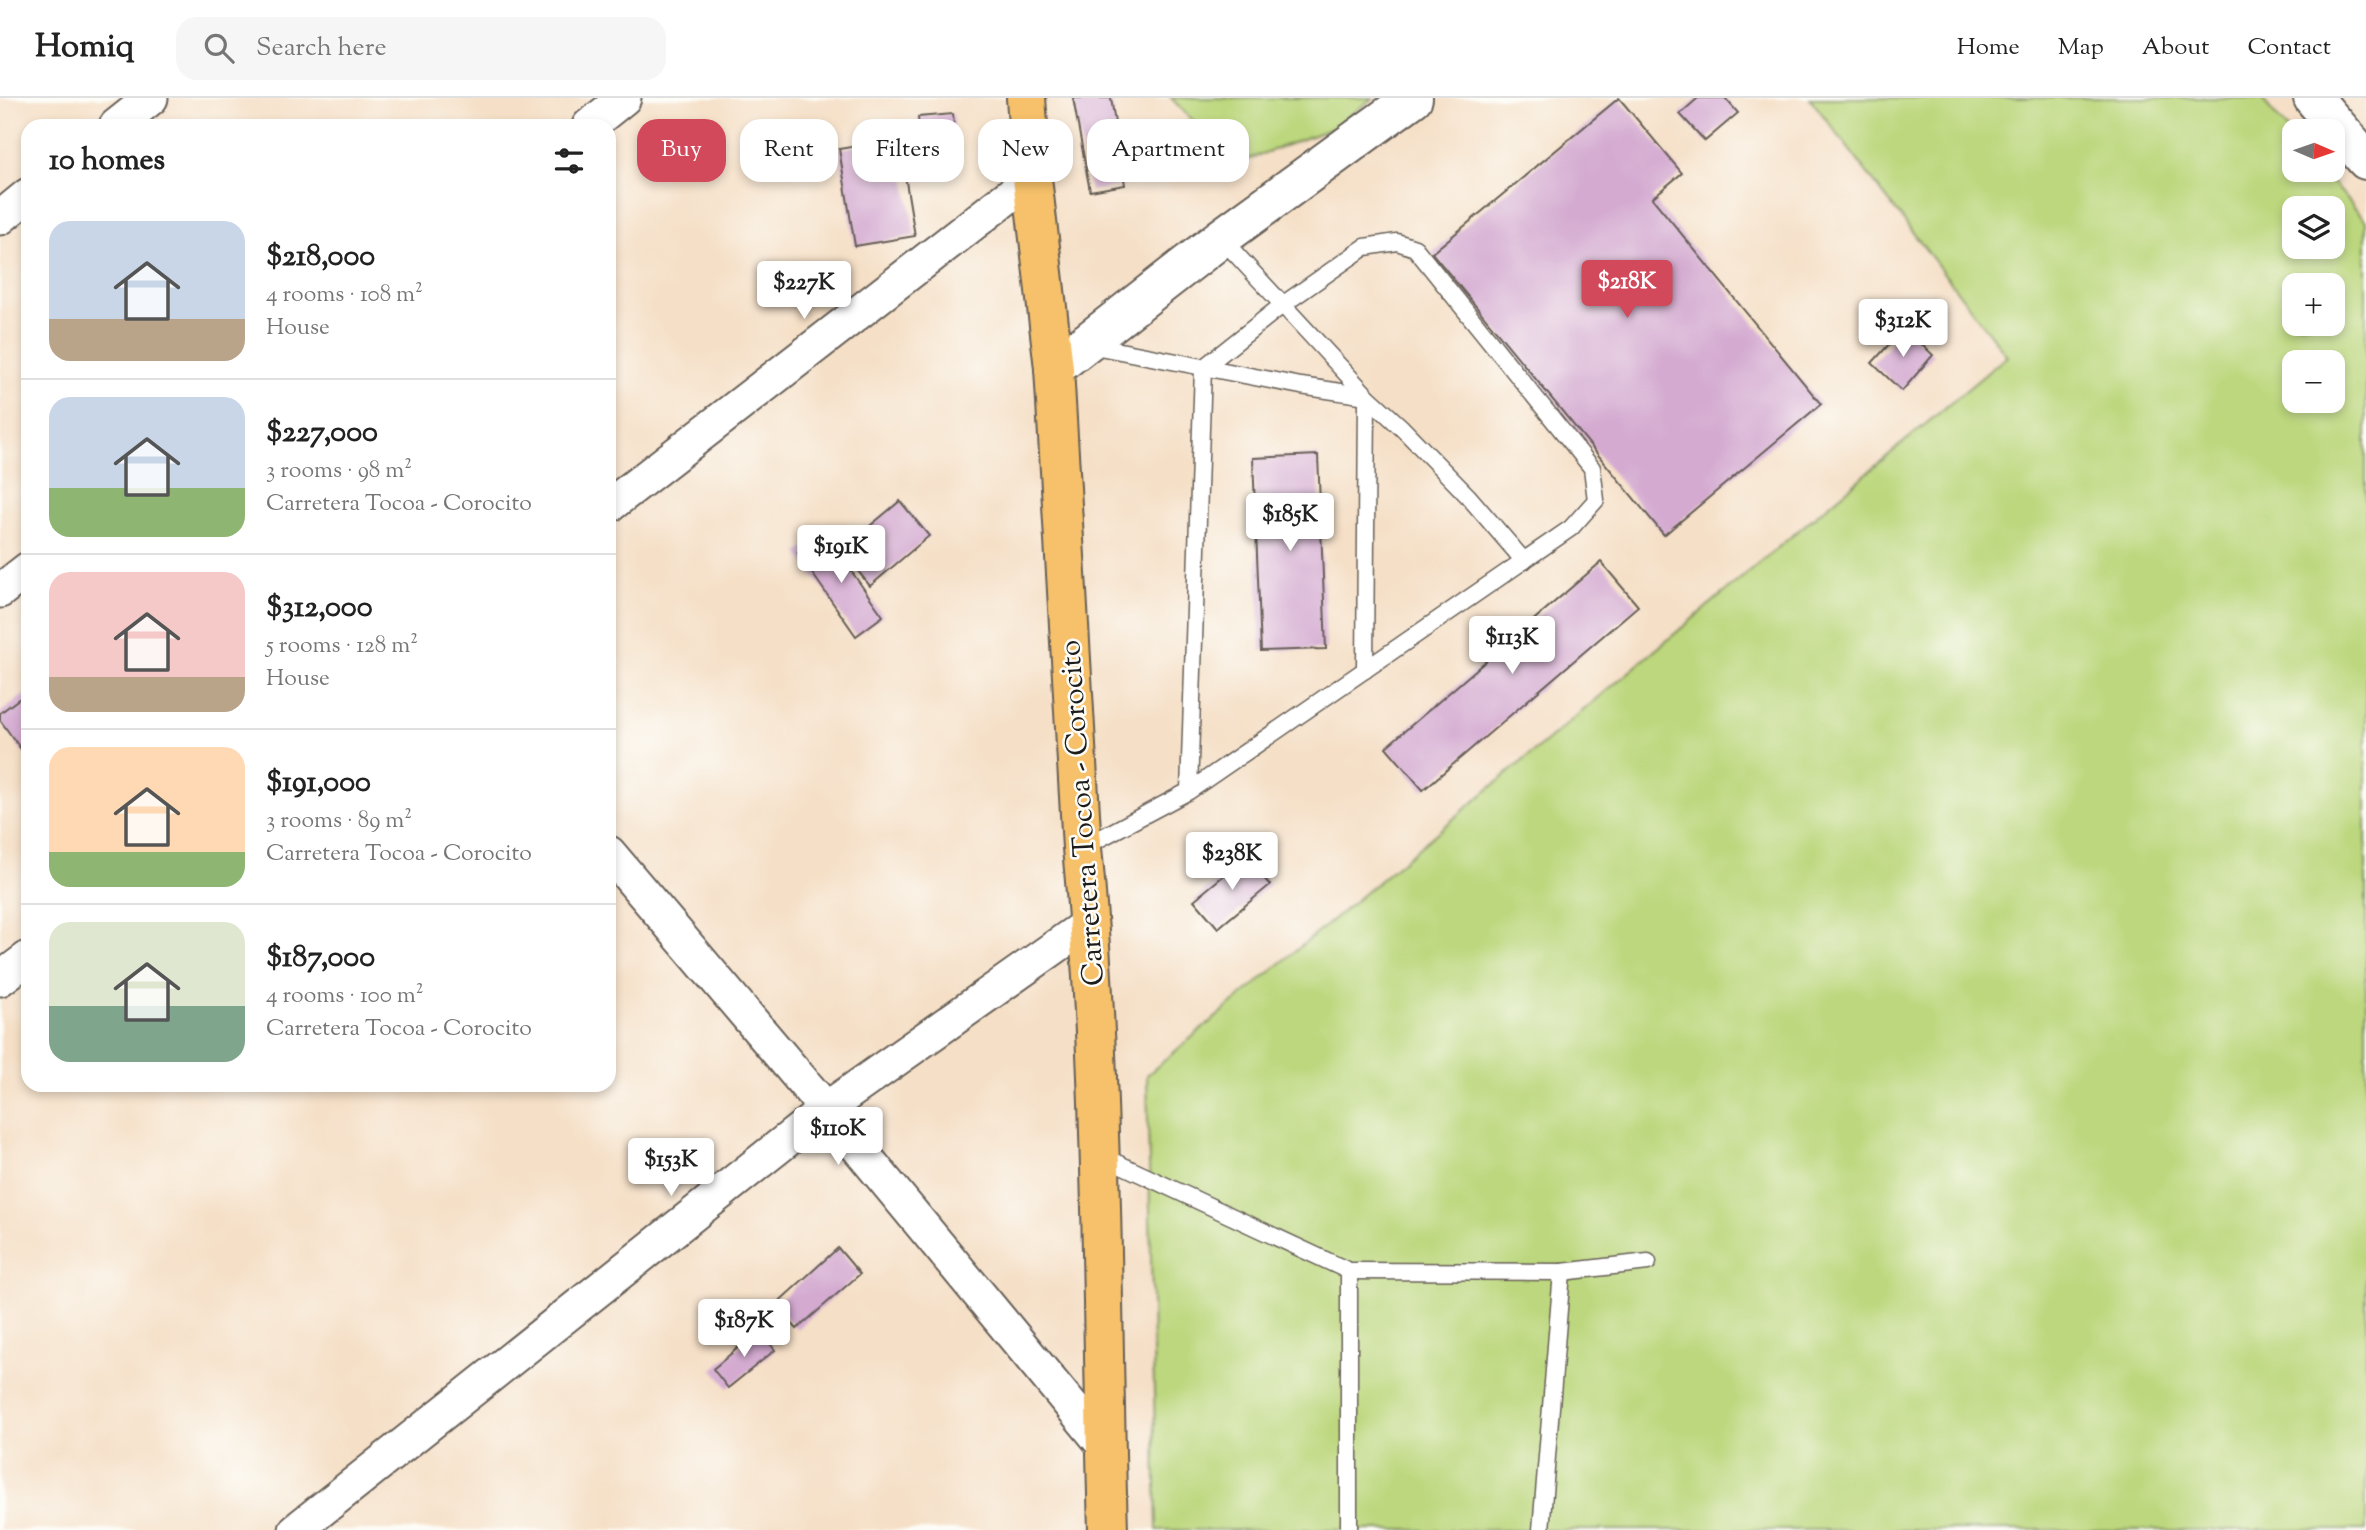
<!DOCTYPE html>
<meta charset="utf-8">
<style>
:root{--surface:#fff;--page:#f6f6f6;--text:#222;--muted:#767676;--line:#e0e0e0;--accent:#d1495b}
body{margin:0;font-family:"Sorts Mill Goudy",serif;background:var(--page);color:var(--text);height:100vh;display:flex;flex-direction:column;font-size:26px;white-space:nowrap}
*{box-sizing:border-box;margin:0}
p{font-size:23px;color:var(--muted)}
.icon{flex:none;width:38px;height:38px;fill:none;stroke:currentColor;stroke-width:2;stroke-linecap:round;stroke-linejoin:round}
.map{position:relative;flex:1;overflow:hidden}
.side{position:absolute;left:21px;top:21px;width:595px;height:973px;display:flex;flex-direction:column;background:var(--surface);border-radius:21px;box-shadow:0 4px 10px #0003}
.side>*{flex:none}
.top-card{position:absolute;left:637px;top:21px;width:665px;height:63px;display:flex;gap:14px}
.needle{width:46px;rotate:92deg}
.tools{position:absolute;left:2282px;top:21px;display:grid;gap:14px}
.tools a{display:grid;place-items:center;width:63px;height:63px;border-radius:14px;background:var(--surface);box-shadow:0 4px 10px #0003;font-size:35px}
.price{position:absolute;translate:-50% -60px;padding:0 16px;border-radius:7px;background:#fff;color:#222;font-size:23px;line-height:46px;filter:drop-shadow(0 2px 4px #0008)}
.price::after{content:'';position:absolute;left:50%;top:42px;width:21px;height:16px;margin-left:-10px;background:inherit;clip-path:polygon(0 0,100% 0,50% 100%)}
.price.selected{background:var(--accent);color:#fff}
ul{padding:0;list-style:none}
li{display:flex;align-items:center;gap:21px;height:175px;padding:0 28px}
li+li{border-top:2px solid var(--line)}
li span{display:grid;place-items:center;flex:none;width:196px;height:140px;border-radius:21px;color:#555}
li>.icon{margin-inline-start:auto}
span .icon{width:84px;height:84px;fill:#fffc;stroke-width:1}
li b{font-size:30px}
h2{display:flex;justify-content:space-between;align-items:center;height:84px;padding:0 28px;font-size:30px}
.tag{padding:0 24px;border-radius:21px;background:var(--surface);box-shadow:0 4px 10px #0003;font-size:24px;line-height:63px}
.tag.selected{background:var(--accent);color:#fff}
header{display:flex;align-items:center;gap:42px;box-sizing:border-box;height:98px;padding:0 35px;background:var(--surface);border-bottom:2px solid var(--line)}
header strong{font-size:33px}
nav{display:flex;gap:38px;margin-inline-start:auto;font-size:24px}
.search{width:490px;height:63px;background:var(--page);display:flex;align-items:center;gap:18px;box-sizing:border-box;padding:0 24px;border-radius:21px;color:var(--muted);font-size:26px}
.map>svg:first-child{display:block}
.green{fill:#bcd77d;stroke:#6c7a4c;stroke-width:2;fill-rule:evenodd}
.building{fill:#d4aad1}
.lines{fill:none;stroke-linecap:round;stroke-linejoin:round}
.service-casing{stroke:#686058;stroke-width:19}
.minor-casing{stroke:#686058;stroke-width:37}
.tertiary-casing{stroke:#686058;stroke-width:42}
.primary-casing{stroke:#686058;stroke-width:42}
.service{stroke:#fff;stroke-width:16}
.minor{stroke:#fff;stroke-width:33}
.tertiary{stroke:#fff;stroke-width:38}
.primary{stroke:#f6c16b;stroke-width:38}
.labels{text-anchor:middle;stroke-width:5;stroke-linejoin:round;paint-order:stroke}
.street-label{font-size:30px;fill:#1c1c1c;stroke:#fdfcf7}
</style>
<header>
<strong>Homiq</strong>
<div class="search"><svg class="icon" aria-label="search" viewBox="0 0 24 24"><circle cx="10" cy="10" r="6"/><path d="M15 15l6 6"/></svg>Search here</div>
<nav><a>Home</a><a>Map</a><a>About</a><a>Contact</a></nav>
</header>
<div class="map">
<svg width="2366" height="1432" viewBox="0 0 2366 1432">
<rect width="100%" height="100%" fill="#fdfcf7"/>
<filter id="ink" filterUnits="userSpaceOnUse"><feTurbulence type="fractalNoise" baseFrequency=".0143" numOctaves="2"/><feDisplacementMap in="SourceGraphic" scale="14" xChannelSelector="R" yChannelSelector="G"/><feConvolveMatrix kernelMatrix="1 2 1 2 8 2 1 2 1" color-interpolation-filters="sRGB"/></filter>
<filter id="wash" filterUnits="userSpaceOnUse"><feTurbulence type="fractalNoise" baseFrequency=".00686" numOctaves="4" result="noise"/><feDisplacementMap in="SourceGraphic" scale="28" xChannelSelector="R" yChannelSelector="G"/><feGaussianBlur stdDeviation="1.57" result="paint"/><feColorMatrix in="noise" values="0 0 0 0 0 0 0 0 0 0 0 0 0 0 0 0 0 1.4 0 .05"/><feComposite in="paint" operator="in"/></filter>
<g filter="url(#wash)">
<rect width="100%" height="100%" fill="#f5dfc6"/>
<g class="green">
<polygon points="1171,0 1373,0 1333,30 1235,66"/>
<path d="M 1810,0 L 2261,0 L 2294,39 L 2294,72 L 2322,72 L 2366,123 L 2366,1432 L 1157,1432 L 1147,977 L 2007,258 ZM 2294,110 L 2333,110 L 2333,149 L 2294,149 ZM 2294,187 L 2333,187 L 2333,226 L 2294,226 ZM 2294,264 L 2333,264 L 2333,303 L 2294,303 Z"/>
</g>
<g id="blocks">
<g class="building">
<polygon points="1073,0 1111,0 1125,87 1090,93"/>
<polygon points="1619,0 1682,75 1652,100 1821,306 1664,437 1432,155"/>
<polygon points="1698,0 1725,0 1738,15 1705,43 1680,16"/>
<polygon points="953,16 958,71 923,74 918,19"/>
<polygon points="899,41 915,138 855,148 839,51"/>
<polygon points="1904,230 1933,257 1902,293 1872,265"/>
<polygon points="1318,357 1326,551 1261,553 1253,360"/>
<polygon points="900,403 929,438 870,488 841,452"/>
<polygon points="825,436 883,518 856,538 798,455"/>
<polygon points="1601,464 1638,508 1423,692 1386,649"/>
<polygon points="28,594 28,661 0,622 0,615"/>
<polygon points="1246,759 1270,787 1218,830 1194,802"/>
<polygon points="838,1150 860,1176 797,1231 775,1207"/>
<polygon points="759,1232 775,1252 728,1290 713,1271"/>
</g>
</g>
</g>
<g filter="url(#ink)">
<use href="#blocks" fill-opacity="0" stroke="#686058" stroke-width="2"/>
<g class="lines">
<defs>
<g id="service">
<polyline points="1221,140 1367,298 1365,572"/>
<polyline points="1089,247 1301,288 1367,298 1402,330 1468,398 1524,463"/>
<polyline points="1082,750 1189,693 1571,430 1596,402 1592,370 1415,150 1397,144 1365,149 1281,208 1203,270 1189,693"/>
<polyline points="1102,1058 1349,1173 1349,1432"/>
<polyline points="1349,1173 1562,1174 1648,1164"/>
<polyline points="1541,1432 1562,1174"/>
</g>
<g id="minor">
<polyline points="116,28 151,0"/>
<polyline points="589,28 624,0"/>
<polyline points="0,120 28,97"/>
<polyline points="609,408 1032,80"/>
<polyline points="0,493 28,471"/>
<polyline points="609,755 826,1011 1106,1350"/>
<polyline points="0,881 28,860"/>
<polyline points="296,1432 826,1011 1089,825"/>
</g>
<g id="tertiary">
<polyline points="2313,0 2366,62"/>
<polyline points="1054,270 1221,140 1413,0"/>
</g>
<path id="primary" d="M 1026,0 L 1032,80 L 1054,270 L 1082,750 C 1104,977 1101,1205 1108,1432"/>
</defs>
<use href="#service" class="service-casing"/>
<use href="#minor" class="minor-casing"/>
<use href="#tertiary" class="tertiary-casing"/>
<use href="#primary" class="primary-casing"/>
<use href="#service" class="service"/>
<use href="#minor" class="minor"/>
<use href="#tertiary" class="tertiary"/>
<use href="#primary" class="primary"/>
</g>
</g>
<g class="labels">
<g class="street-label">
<text transform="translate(1081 715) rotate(-94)" y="10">Carretera Tocoa - Corocito</text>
</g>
</g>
</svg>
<div class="tools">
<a><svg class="needle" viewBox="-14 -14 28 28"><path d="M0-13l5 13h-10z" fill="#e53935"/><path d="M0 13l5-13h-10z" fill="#767676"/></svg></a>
<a><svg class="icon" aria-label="layers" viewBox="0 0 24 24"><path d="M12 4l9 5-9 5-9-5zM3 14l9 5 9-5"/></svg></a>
<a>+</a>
<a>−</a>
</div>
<b class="price selected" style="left:1627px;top:222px">$218K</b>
<b class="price" style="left:804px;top:223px">$227K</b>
<b class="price" style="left:1903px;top:261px">$312K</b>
<b class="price" style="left:1290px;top:455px">$185K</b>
<b class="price" style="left:841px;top:487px">$191K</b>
<b class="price" style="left:1512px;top:578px">$113K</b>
<b class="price" style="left:1232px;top:794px">$238K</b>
<b class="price" style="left:838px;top:1069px">$110K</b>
<b class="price" style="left:671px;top:1100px">$153K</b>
<b class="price" style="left:744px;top:1261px">$187K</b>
<div class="top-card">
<a class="tag selected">Buy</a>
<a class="tag">Rent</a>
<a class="tag">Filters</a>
<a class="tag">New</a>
<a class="tag">Apartment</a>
</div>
<section class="side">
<h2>10 homes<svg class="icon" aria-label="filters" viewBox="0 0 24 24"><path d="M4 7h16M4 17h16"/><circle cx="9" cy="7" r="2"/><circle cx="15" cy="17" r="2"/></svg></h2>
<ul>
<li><span style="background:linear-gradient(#c9d6e8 70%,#b9a48a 0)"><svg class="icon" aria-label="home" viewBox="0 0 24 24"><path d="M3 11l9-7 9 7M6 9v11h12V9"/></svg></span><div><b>$218,000</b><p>4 rooms · 108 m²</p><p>House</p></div></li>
<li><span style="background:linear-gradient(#c9d6e8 65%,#8fb573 0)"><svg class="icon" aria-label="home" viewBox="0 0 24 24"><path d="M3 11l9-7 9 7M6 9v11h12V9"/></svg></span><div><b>$227,000</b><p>3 rooms · 98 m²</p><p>Carretera Tocoa - Corocito</p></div></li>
<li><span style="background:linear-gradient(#f6c9c9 75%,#b9a48a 0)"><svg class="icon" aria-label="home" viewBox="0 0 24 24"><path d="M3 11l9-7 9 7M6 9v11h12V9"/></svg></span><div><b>$312,000</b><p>5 rooms · 128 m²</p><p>House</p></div></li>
<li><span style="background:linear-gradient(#ffd9b3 75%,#8fb573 0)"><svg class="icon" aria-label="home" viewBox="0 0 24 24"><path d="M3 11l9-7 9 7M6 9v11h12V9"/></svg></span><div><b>$191,000</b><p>3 rooms · 89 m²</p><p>Carretera Tocoa - Corocito</p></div></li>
<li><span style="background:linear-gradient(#dfe7d0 60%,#7fa58c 0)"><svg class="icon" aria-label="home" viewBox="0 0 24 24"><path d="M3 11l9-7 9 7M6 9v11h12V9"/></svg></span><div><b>$187,000</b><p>4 rooms · 100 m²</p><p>Carretera Tocoa - Corocito</p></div></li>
</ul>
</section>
</div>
